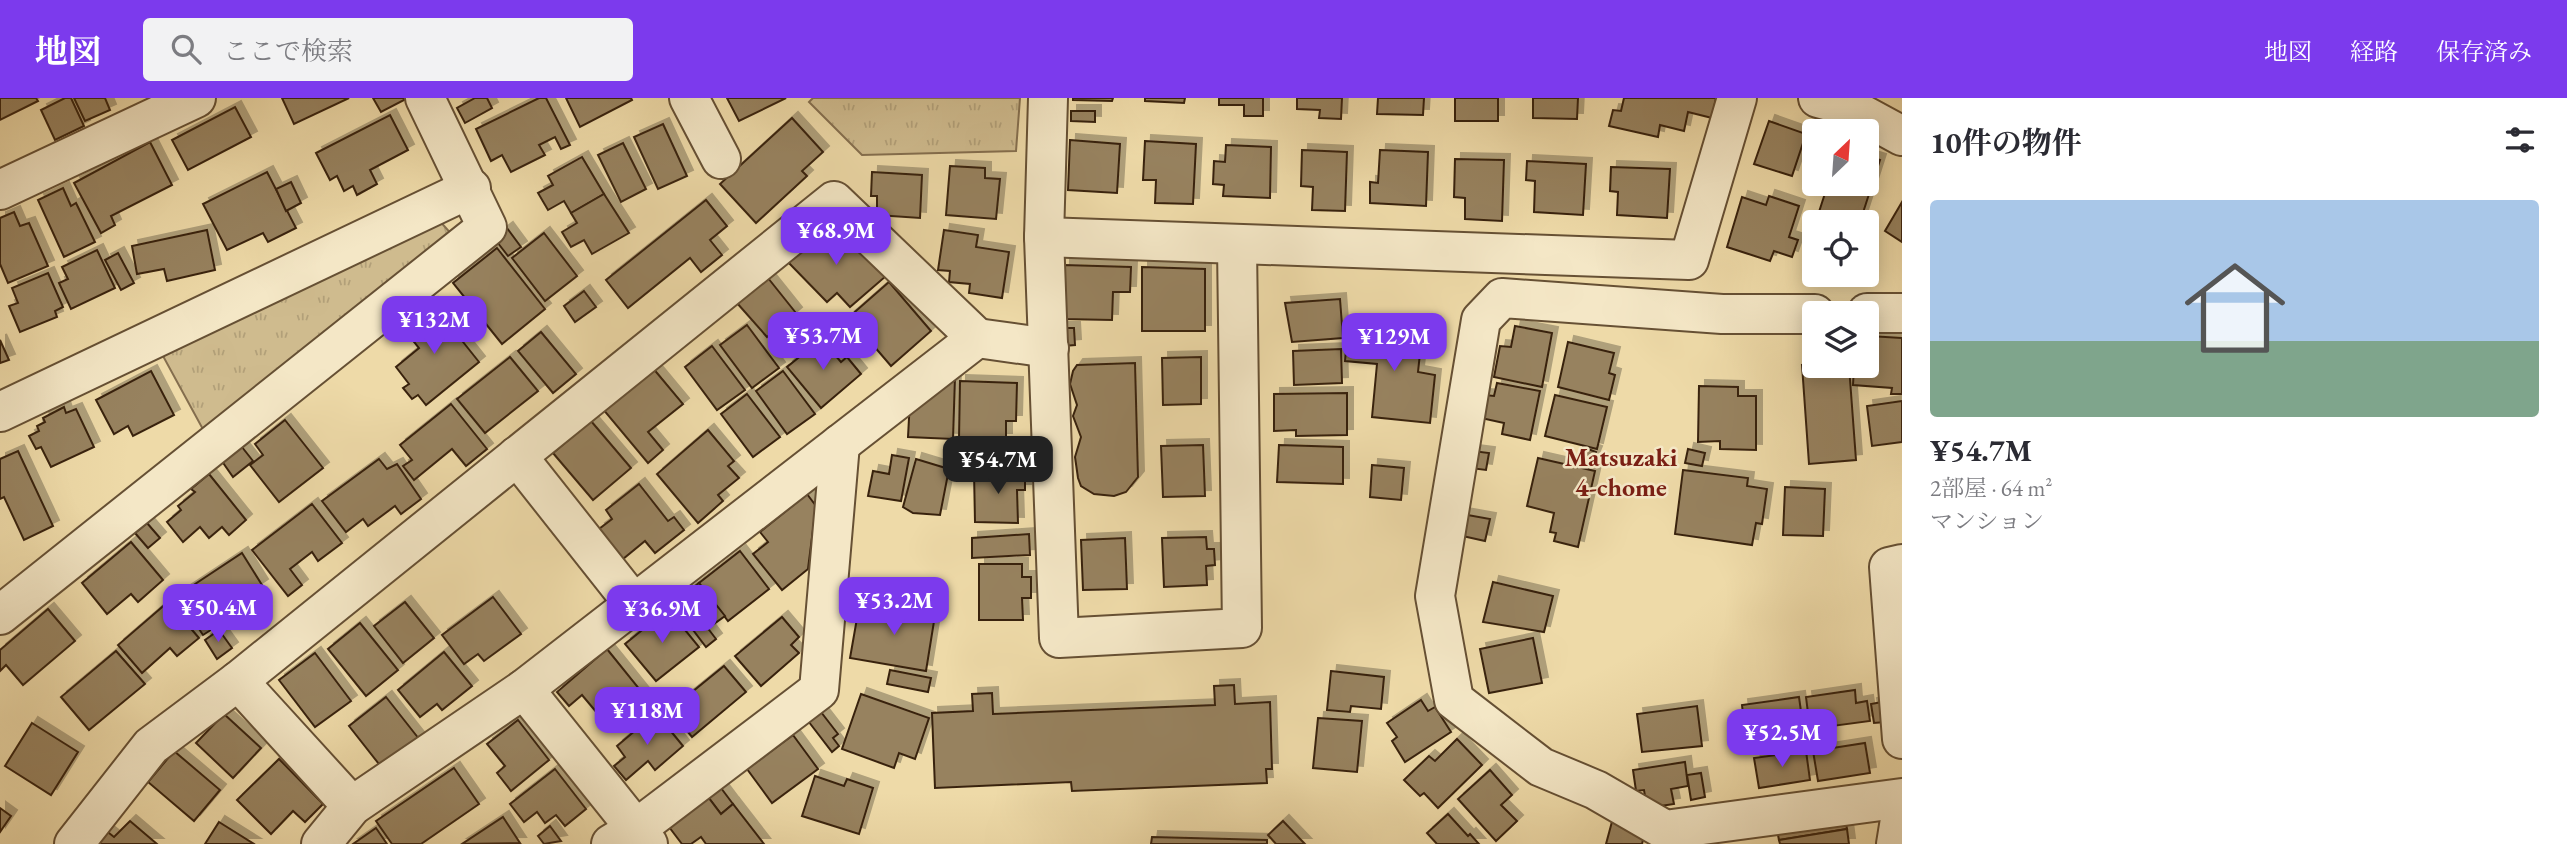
<!DOCTYPE html>
<html lang="ja">
<meta charset="utf-8">
<style>
:root{--surface:#fff;--page:#f2f2f3;--text:#2b2b33;--muted:#7c7c81;--accent:#7c3aed}
body{margin:0;font-family:"EB Garamond","Noto Serif JP",serif;background:var(--page);color:var(--text);height:100vh;display:flex;flex-direction:column;font-size:26px;white-space:nowrap}
*{box-sizing:border-box;margin:0}
p{font-size:23px;color:var(--muted)}
.icon{flex:none;width:38px;height:38px;fill:none;stroke:currentColor;stroke-width:2;stroke-linecap:round;stroke-linejoin:round}
.map{position:relative;flex:1;overflow:hidden}
.side{display:flex;flex-direction:column;background:var(--surface);width:665px}
.side>*{flex:none}
.needle{width:46px;rotate:25deg}
.tools{position:absolute;left:1802px;top:21px;display:grid;gap:14px}
.tools a{display:grid;place-items:center;width:77px;height:77px;border-radius:7px;background:var(--surface);box-shadow:0 4px 18px #0003;font-size:35px}
.price{position:absolute;translate:-50% -60px;padding:0 16px;border-radius:14px;background:var(--accent);color:#fff;font-size:23px;line-height:46px;filter:drop-shadow(0 2px 4px #0008)}
.price::after{content:'';position:absolute;left:50%;top:42px;width:21px;height:16px;margin-left:-10px;background:inherit;clip-path:polygon(0 0,100% 0,50% 100%)}
.price.on{background:#222;color:#fff}
ul{padding:0;list-style:none}
li{display:grid;align-content:center;gap:14px;height:371px;padding:0 28px}
li span{display:grid;place-items:center;height:217px;border-radius:7px;color:#555}
li>.icon{margin-inline-start:auto}
span .icon{width:126px;height:126px;fill:#fffc;stroke-width:1}
li b{font-size:30px}
h2{display:flex;justify-content:space-between;align-items:center;height:84px;padding:0 28px;font-size:30px}
header{display:flex;align-items:center;gap:42px;box-sizing:border-box;height:98px;padding:0 35px;background:var(--accent);color:#fff}
header strong{font-size:33px}
nav{display:flex;gap:38px;margin-inline-start:auto;font-size:24px}
.search{width:490px;height:63px;background:var(--page);display:flex;align-items:center;gap:18px;box-sizing:border-box;padding:0 24px;border-radius:7px;color:var(--muted);font-size:26px}
main{display:flex;flex:1;min-height:0}
.map>svg:first-child{display:block}
.park{fill:url(#park-tufts);stroke:#846e4e;stroke-width:2}
.building{fill:#97825e;stroke:#39220e;stroke-width:2;filter:url(#shadow)}
.lines{fill:none;stroke-linecap:round;stroke-linejoin:round}
.minor-casing{stroke:#665034;stroke-width:42}
.minor{stroke:#f4e7c6;stroke-width:38}
.labels{text-anchor:middle;stroke-width:5;stroke-linejoin:round;paint-order:stroke}
.neighbourhood-label{font-size:26px;font-weight:bold;fill:#7a1f14;stroke:#f4e7c6}
</style>
<header>
<strong>地図</strong>
<div class="search"><svg class="icon" aria-label="search" viewBox="0 0 24 24"><circle cx="10" cy="10" r="6"/><path d="M15 15l6 6"/></svg>ここで検索</div>
<nav><a>地図</a><a>経路</a><a>保存済み</a></nav>
</header>
<main>
<div class="map">
<svg width="1902" height="746" viewBox="0 0 1902 746">
<defs>
<pattern id="park-tufts" width="24" height="20" patternUnits="userSpaceOnUse" patternTransform="scale(1.75)"><rect width="24" height="20" fill="#cfbb8e"/><path d="M3 7l-1-3M5 7V3M7 7l1-3M15 17l-1-3M17 17v-4M19 17l1-3" fill="none" stroke="#b2a079"/></pattern>
<filter id="shadow"><feDropShadow dx="6" dy="-6" stdDeviation="0" flood-color="#0004"/></filter>
</defs>
<rect width="100%" height="100%" fill="#eedaa8"/>
<filter id="stains"><feTurbulence type="fractalNoise" baseFrequency=".00286" numOctaves="4"/><feColorMatrix values="0 0 0 0 .2 0 0 0 0 .09 0 0 0 0 .02 0 0 0 .5 -.17"/></filter>
<radialGradient id="worn" r=".72"><stop offset=".6" stop-color="#630" stop-opacity="0"/><stop offset="1" stop-color="#630" stop-opacity=".3"/></radialGradient>
<g class="park">
<polygon points="813,0 1020,0 1016,53 862,57 809,4"/>
<polygon points="438,121 454,139 205,335 163,258"/>
</g>
<g class="building">
<polygon points="0,0 36,0 38,3 0,22"/>
<polygon points="65,0 71,0 84,28 55,42 41,12"/>
<polygon points="74,0 105,0 110,12 85,23"/>
<polygon points="282,0 349,0 294,26"/>
<polygon points="373,0 405,0 406,1 381,14"/>
<polygon points="475,0 487,0 492,10 465,25 457,10"/>
<polygon points="539,0 546,0 570,47 561,51 555,39 539,47 545,57 511,74 502,57 491,63 476,31"/>
<polygon points="566,0 631,0 632,2 580,29"/>
<polygon points="727,0 786,0 739,23"/>
<polygon points="1073,0 1113,0 1112,3 1073,2"/>
<polygon points="1145,0 1185,0 1184,5 1145,3"/>
<polygon points="1219,0 1263,0 1263,18 1244,18 1244,7 1219,7"/>
<polygon points="1297,0 1342,0 1341,21 1319,20 1320,12 1297,11"/>
<polygon points="1378,0 1424,0 1423,17 1377,16"/>
<rect x="1455" y="0" width="43" height="23"/>
<polygon points="1533,0 1578,0 1577,21 1533,20"/>
<polygon points="1624,0 1716,0 1712,20 1688,14 1684,33 1660,27 1658,39 1609,28 1613,12 1621,13"/>
<polygon points="235,9 251,39 188,72 172,42"/>
<polygon points="1071,13 1095,13 1095,24 1071,23"/>
<polygon points="390,17 408,52 370,72 377,86 357,97 353,88 344,93 337,78 330,82 316,55"/>
<polygon points="792,20 823,54 802,73 807,78 756,125 720,86"/>
<polygon points="1769,23 1806,36 1792,78 1754,66"/>
<polygon points="663,26 687,78 658,91 634,39"/>
<polygon points="1070,42 1120,46 1117,95 1068,92"/>
<polygon points="1145,43 1196,46 1193,106 1155,105 1156,82 1143,82"/>
<polygon points="150,44 172,87 111,118 115,127 101,135 74,85"/>
<polygon points="623,45 646,91 621,104 598,57"/>
<polygon points="1226,47 1271,49 1270,100 1223,98 1224,87 1213,86 1214,63 1225,64"/>
<polygon points="1302,52 1347,54 1345,113 1312,112 1313,89 1301,88"/>
<polygon points="1380,52 1428,54 1426,108 1370,105 1370,84 1378,85"/>
<polygon points="1867,58 1880,62 1860,124 1842,124 1818,117 1828,86 1867,86"/>
<polygon points="582,59 604,96 571,115 564,103 548,112 538,95 553,87 548,78"/>
<polygon points="1455,61 1504,62 1502,123 1465,121 1465,100 1454,99"/>
<polygon points="1527,63 1586,66 1583,117 1534,114 1535,83 1526,82"/>
<polygon points="950,68 985,70 985,80 1000,81 996,121 946,117"/>
<polygon points="1611,69 1670,71 1667,120 1617,117 1618,94 1610,93"/>
<polygon points="267,74 296,130 268,144 263,135 227,152 203,106"/>
<polygon points="872,74 922,77 920,120 877,117 877,98 871,98"/>
<polygon points="291,84 301,105 286,113 276,91"/>
<polygon points="63,90 71,108 76,105 95,144 64,159 38,102"/>
<polygon points="604,96 629,135 592,156 584,142 571,149 562,134 577,125 571,115"/>
<polygon points="1769,98 1799,108 1789,139 1798,142 1792,159 1774,153 1770,163 1727,149 1742,99 1766,107"/>
<polygon points="706,102 727,128 710,142 722,157 701,174 690,160 628,210 606,182"/>
<polygon points="1902,104 1902,144 1885,133"/>
<polygon points="14,114 20,128 29,125 48,168 8,185 0,166 0,120"/>
<polygon points="821,129 837,148 850,137 886,178 850,209 837,195 827,204 785,161"/>
<polygon points="507,130 521,149 508,158 494,140"/>
<polygon points="207,132 215,172 167,183 164,171 137,176 132,148"/>
<polygon points="944,132 978,137 976,149 1009,154 1002,200 969,195 970,186 949,184 950,173 938,172"/>
<polygon points="544,135 577,178 545,203 512,160"/>
<polygon points="497,150 545,211 502,246 453,185"/>
<polygon points="97,152 115,190 71,211 59,185 68,181 62,169"/>
<polygon points="118,155 134,185 121,192 105,162"/>
<polygon points="1064,167 1131,169 1130,194 1113,194 1112,222 1063,221"/>
<polygon points="1142,169 1205,171 1205,233 1142,233"/>
<polygon points="48,175 63,209 55,213 57,219 20,234 9,208 18,205 12,190"/>
<polygon points="768,180 796,215 767,239 737,205"/>
<polygon points="889,184 931,233 891,268 849,219"/>
<polygon points="584,193 596,209 575,224 564,208"/>
<polygon points="1340,201 1343,240 1292,244 1285,205"/>
<polygon points="432,205 479,264 426,307 418,297 412,301 403,290 409,286 396,269 419,250 402,229"/>
<polygon points="747,227 779,270 752,290 720,247"/>
<polygon points="1515,228 1552,235 1542,289 1494,279 1500,248 1511,249"/>
<polygon points="1348,229 1422,237 1418,274 1435,277 1430,325 1372,319 1377,266 1345,263"/>
<polygon points="1063,230 1074,230 1075,247 1064,248"/>
<polygon points="541,234 576,276 553,295 518,253"/>
<polygon points="818,237 841,264 847,259 861,276 821,310 787,269 808,252 805,247"/>
<polygon points="1869,238 1902,240 1902,296 1891,296 1892,290 1853,287 1854,268 1867,268"/>
<polygon points="0,242 9,262 0,265"/>
<polygon points="1568,244 1614,255 1609,275 1615,277 1609,302 1558,289"/>
<polygon points="712,248 745,292 717,312 685,269"/>
<polygon points="1341,251 1342,285 1294,287 1293,253"/>
<polygon points="510,259 538,293 485,335 457,301"/>
<polygon points="1201,259 1201,306 1163,307 1162,260"/>
<polygon points="1135,265 1138,379 1126,394 1114,398 1094,396 1081,388 1078,380 1075,359 1081,339 1073,318 1077,307 1070,286 1073,273 1077,267"/>
<polygon points="1815,266 1849,268 1856,362 1809,366 1802,267"/>
<polygon points="652,269 683,306 648,334 663,352 648,365 602,310"/>
<polygon points="151,273 174,317 133,338 128,328 114,336 96,302"/>
<polygon points="783,273 815,316 787,336 756,293"/>
<polygon points="955,279 953,341 908,339 910,302"/>
<polygon points="960,283 1017,285 1016,323 1006,323 1006,341 959,341"/>
<polygon points="1497,285 1540,293 1530,342 1502,336 1504,325 1481,320 1485,297 1494,298"/>
<polygon points="1699,288 1738,289 1738,298 1756,298 1756,352 1720,351 1720,343 1698,344"/>
<polygon points="1347,295 1347,337 1296,338 1296,332 1274,333 1274,296"/>
<polygon points="747,296 780,339 753,359 721,316"/>
<polygon points="1555,297 1607,309 1597,351 1545,338"/>
<polygon points="1902,303 1902,344 1872,348 1867,308"/>
<polygon points="451,306 487,351 466,368 452,351 414,382 403,368 412,362 400,347"/>
<polygon points="64,309 66,315 76,311 94,349 51,369 41,349 36,351 29,338 39,333 37,328 45,324 43,320"/>
<polygon points="285,322 323,370 279,404 250,367 263,357 255,346"/>
<polygon points="591,323 631,370 593,402 553,355"/>
<polygon points="708,332 734,363 728,368 739,380 718,397 723,403 698,425 657,376"/>
<polygon points="238,344 253,363 233,379 219,359"/>
<polygon points="1203,347 1205,398 1163,399 1161,348"/>
<polygon points="1279,347 1343,349 1343,386 1277,384"/>
<polygon points="1583,349 1596,354 1591,366 1579,360"/>
<polygon points="1688,351 1705,355 1702,368 1685,365"/>
<polygon points="1465,352 1489,355 1486,372 1462,369"/>
<polygon points="18,353 53,428 24,442 4,399 0,401 0,361"/>
<polygon points="892,357 909,360 901,403 868,398 873,373 889,376"/>
<polygon points="1538,360 1595,373 1578,449 1554,443 1556,435 1550,434 1554,415 1527,408"/>
<polygon points="379,361 387,371 397,366 421,401 401,416 395,408 368,428 363,421 346,434 322,403"/>
<polygon points="916,361 949,371 940,417 913,415 903,409"/>
<polygon points="1372,367 1404,370 1401,402 1370,399"/>
<polygon points="1683,372 1748,380 1747,388 1767,391 1762,426 1756,425 1752,447 1675,436"/>
<polygon points="974,374 1025,374 1025,392 1017,392 1018,425 975,424"/>
<polygon points="209,376 246,422 229,437 222,429 209,440 200,429 183,444 167,424 181,412 178,408 195,394 191,391"/>
<polygon points="639,386 668,423 674,419 684,432 655,455 645,443 623,461 599,431 612,421 606,412"/>
<polygon points="1785,389 1825,391 1823,438 1783,437"/>
<polygon points="807,396 816,408 808,471 782,492 753,456 768,444 760,434"/>
<polygon points="312,406 342,445 318,463 312,454 290,471 302,487 288,498 252,452"/>
<polygon points="1462,416 1490,421 1485,443 1458,437"/>
<polygon points="147,425 160,440 148,450 135,435"/>
<polygon points="1029,436 1030,457 972,460 972,440"/>
<polygon points="1206,439 1207,451 1214,451 1215,467 1206,468 1207,487 1164,489 1162,440"/>
<polygon points="1125,440 1127,491 1083,492 1081,442"/>
<polygon points="131,444 163,482 138,504 131,496 107,516 82,485"/>
<polygon points="740,453 769,491 728,523 699,485"/>
<polygon points="242,455 262,487 223,513 228,521 203,537 177,498"/>
<polygon points="979,466 1022,466 1022,479 1031,479 1031,500 1022,500 1023,522 979,522"/>
<polygon points="1493,484 1553,498 1544,534 1483,524"/>
<polygon points="699,485 725,518 711,528 686,495"/>
<polygon points="678,491 716,541 706,549 668,499"/>
<polygon points="493,499 521,536 484,563 478,556 464,566 442,537"/>
<polygon points="168,504 199,540 177,558 170,550 142,575 118,547"/>
<polygon points="405,504 434,540 403,565 374,528"/>
<polygon points="911,506 936,511 926,573 850,560 859,509 909,517"/>
<polygon points="48,511 75,543 23,587 6,567 0,573 0,552"/>
<polygon points="668,511 699,549 656,583 625,546"/>
<polygon points="782,519 799,539 791,547 799,555 761,588 735,558"/>
<polygon points="360,525 398,572 366,598 328,551"/>
<polygon points="219,532 232,550 217,561 205,542"/>
<polygon points="1533,540 1542,585 1489,595 1480,551"/>
<polygon points="607,551 645,598 608,628 582,597 569,608 557,594"/>
<polygon points="116,553 145,586 89,632 61,599"/>
<polygon points="444,554 472,588 442,612 437,606 420,619 398,592"/>
<polygon points="315,555 351,603 315,629 279,582"/>
<polygon points="724,568 746,594 692,639 670,612"/>
<polygon points="890,572 931,580 928,594 887,586"/>
<polygon points="1331,573 1384,579 1381,611 1351,608 1350,614 1327,612"/>
<polygon points="1234,587 1235,606 1270,604 1272,671 1266,671 1267,685 1072,693 1071,684 935,690 932,615 973,613 972,596 992,595 993,616 1215,607 1214,588"/>
<polygon points="1855,592 1856,605 1867,603 1870,623 1810,631 1806,599"/>
<polygon points="861,596 929,620 915,661 899,655 894,670 842,651"/>
<polygon points="386,599 423,646 386,675 349,628"/>
<polygon points="1799,599 1804,635 1746,642 1742,607"/>
<polygon points="1421,602 1428,613 1435,609 1451,634 1405,664 1392,643 1397,639 1387,625"/>
<polygon points="1882,604 1885,624 1874,625 1871,606"/>
<polygon points="814,605 838,636 833,640 839,648 832,654 802,615"/>
<polygon points="1697,608 1702,648 1642,654 1637,616"/>
<polygon points="656,615 683,648 655,672 648,663 626,682 614,668 625,659 617,648"/>
<polygon points="224,616 261,650 233,680 196,645"/>
<polygon points="1318,620 1362,623 1357,674 1313,670"/>
<polygon points="518,622 549,662 511,693 497,675 505,668 487,646"/>
<polygon points="32,625 78,654 51,697 5,668"/>
<polygon points="793,637 818,671 772,705 747,671"/>
<polygon points="1457,641 1482,667 1438,710 1424,695 1420,698 1404,682 1429,658 1435,663"/>
<polygon points="1865,645 1870,675 1818,683 1813,653"/>
<polygon points="174,653 220,692 194,723 148,684"/>
<polygon points="1806,653 1810,682 1759,690 1754,660"/>
<polygon points="279,661 323,706 305,724 293,713 271,736 237,702"/>
<polygon points="1685,664 1688,688 1671,691 1674,706 1647,710 1644,692 1636,693 1633,672"/>
<polygon points="454,670 479,706 421,746 392,746 376,723"/>
<polygon points="555,671 586,711 565,728 556,717 545,725 537,714 524,724 510,706"/>
<polygon points="1490,672 1512,697 1501,707 1517,723 1496,743 1458,701"/>
<polygon points="1701,675 1705,699 1691,702 1687,677"/>
<polygon points="815,678 844,688 847,681 873,690 859,736 802,718"/>
<polygon points="718,686 733,706 721,716 706,696"/>
<polygon points="705,695 721,716 733,706 764,746 706,746 701,739 691,746 682,746 666,725"/>
<polygon points="0,710 11,718 0,734"/>
<polygon points="1448,716 1468,738 1470,736 1479,746 1437,746 1427,735"/>
<polygon points="503,719 520,745 462,746"/>
<polygon points="1613,720 1645,734 1642,746 1606,746"/>
<polygon points="1845,721 1847,731 1779,742 1777,732"/>
<polygon points="130,723 157,746 95,746 104,731 114,739"/>
<polygon points="1283,723 1305,746 1276,746 1268,737"/>
<polygon points="219,724 254,746 205,746"/>
<polygon points="550,728 561,743 544,746 538,738"/>
<polygon points="376,730 387,746 353,746"/>
<polygon points="1847,731 1849,746 1780,746 1779,742"/>
<polygon points="1152,739 1267,742 1267,746 1151,746"/>
</g>
<g class="lines">
<defs>
<g id="minor">
<polyline points="689,0 721,61"/>
<polyline points="1048,0 1044,139 1059,540 1242,530 1237,148"/>
<polyline points="1818,0 1847,8 1902,38"/>
<polyline points="0,92 196,0"/>
<polyline points="1044,139 1689,162 1737,0"/>
<polyline points="1867,215 1902,215"/>
<polyline points="1815,216 1722,216 1502,200 1481,222 1435,498 1454,602 1541,669 1596,692 1665,732 1902,700"/>
<polyline points="977,240 1049,250"/>
<polyline points="0,314 471,90"/>
<polyline points="517,358 634,506"/>
<polyline points="1902,466 1889,469 1902,641"/>
<polyline points="0,517 487,129 425,0"/>
<polyline points="238,583 352,708"/>
<polyline points="524,591 648,746"/>
<polyline points="74,746 151,648 238,583 834,103 977,240 524,591 352,708 321,746"/>
<polyline points="611,746 636,731 819,592 840,346"/>
<polyline points="1896,746 1902,709"/>
</g>
</defs>
<use href="#minor" class="minor-casing"/>
<use href="#minor" class="minor"/>
</g>
<g class="labels">
<g class="neighbourhood-label">
<text x="1621" y="368">Matsuzaki<tspan x="1621" dy="30">4-chome</tspan></text>
</g>
</g>
<rect width="100%" height="100%" filter="url(#stains)"/>
<rect width="100%" height="100%" fill="url(#worn)"/>
</svg>
<div class="tools">
<a><svg class="needle" viewBox="-14 -14 28 28"><path d="M0-13l5 13h-10z" fill="#e53935"/><path d="M0 13l5-13h-10z" fill="#7c7c81"/></svg></a>
<a><svg class="icon" aria-label="locate" viewBox="0 0 24 24"><circle cx="12" cy="12" r="6"/><path d="M12 2v4M12 18v4M2 12h4M18 12h4"/></svg></a>
<a><svg class="icon" aria-label="layers" viewBox="0 0 24 24"><path d="M12 4l9 5-9 5-9-5zM3 14l9 5 9-5"/></svg></a>
</div>
<b class="price" style="left:836px;top:169px">¥68.9M</b>
<b class="price" style="left:434px;top:258px">¥132M</b>
<b class="price" style="left:823px;top:274px">¥53.7M</b>
<b class="price" style="left:1394px;top:275px">¥129M</b>
<b class="price on" style="left:998px;top:398px">¥54.7M</b>
<b class="price" style="left:894px;top:539px">¥53.2M</b>
<b class="price" style="left:218px;top:546px">¥50.4M</b>
<b class="price" style="left:662px;top:547px">¥36.9M</b>
<b class="price" style="left:647px;top:649px">¥118M</b>
<b class="price" style="left:1782px;top:671px">¥52.5M</b>
</div>
<section class="side">
<h2>10件の物件<svg class="icon" aria-label="filters" viewBox="0 0 24 24"><path d="M4 7h16M4 17h16"/><circle cx="9" cy="7" r="2"/><circle cx="15" cy="17" r="2"/></svg></h2>
<ul>
<li><span style="background:linear-gradient(#a9c7e8 65%,#7fa58c 0)"><svg class="icon" aria-label="home" viewBox="0 0 24 24"><path d="M3 11l9-7 9 7M6 9v11h12V9"/></svg></span><div><b>¥54.7M</b><p>2部屋 · 64 m²</p><p>マンション</p></div></li>
</ul>
</section>
</main>
